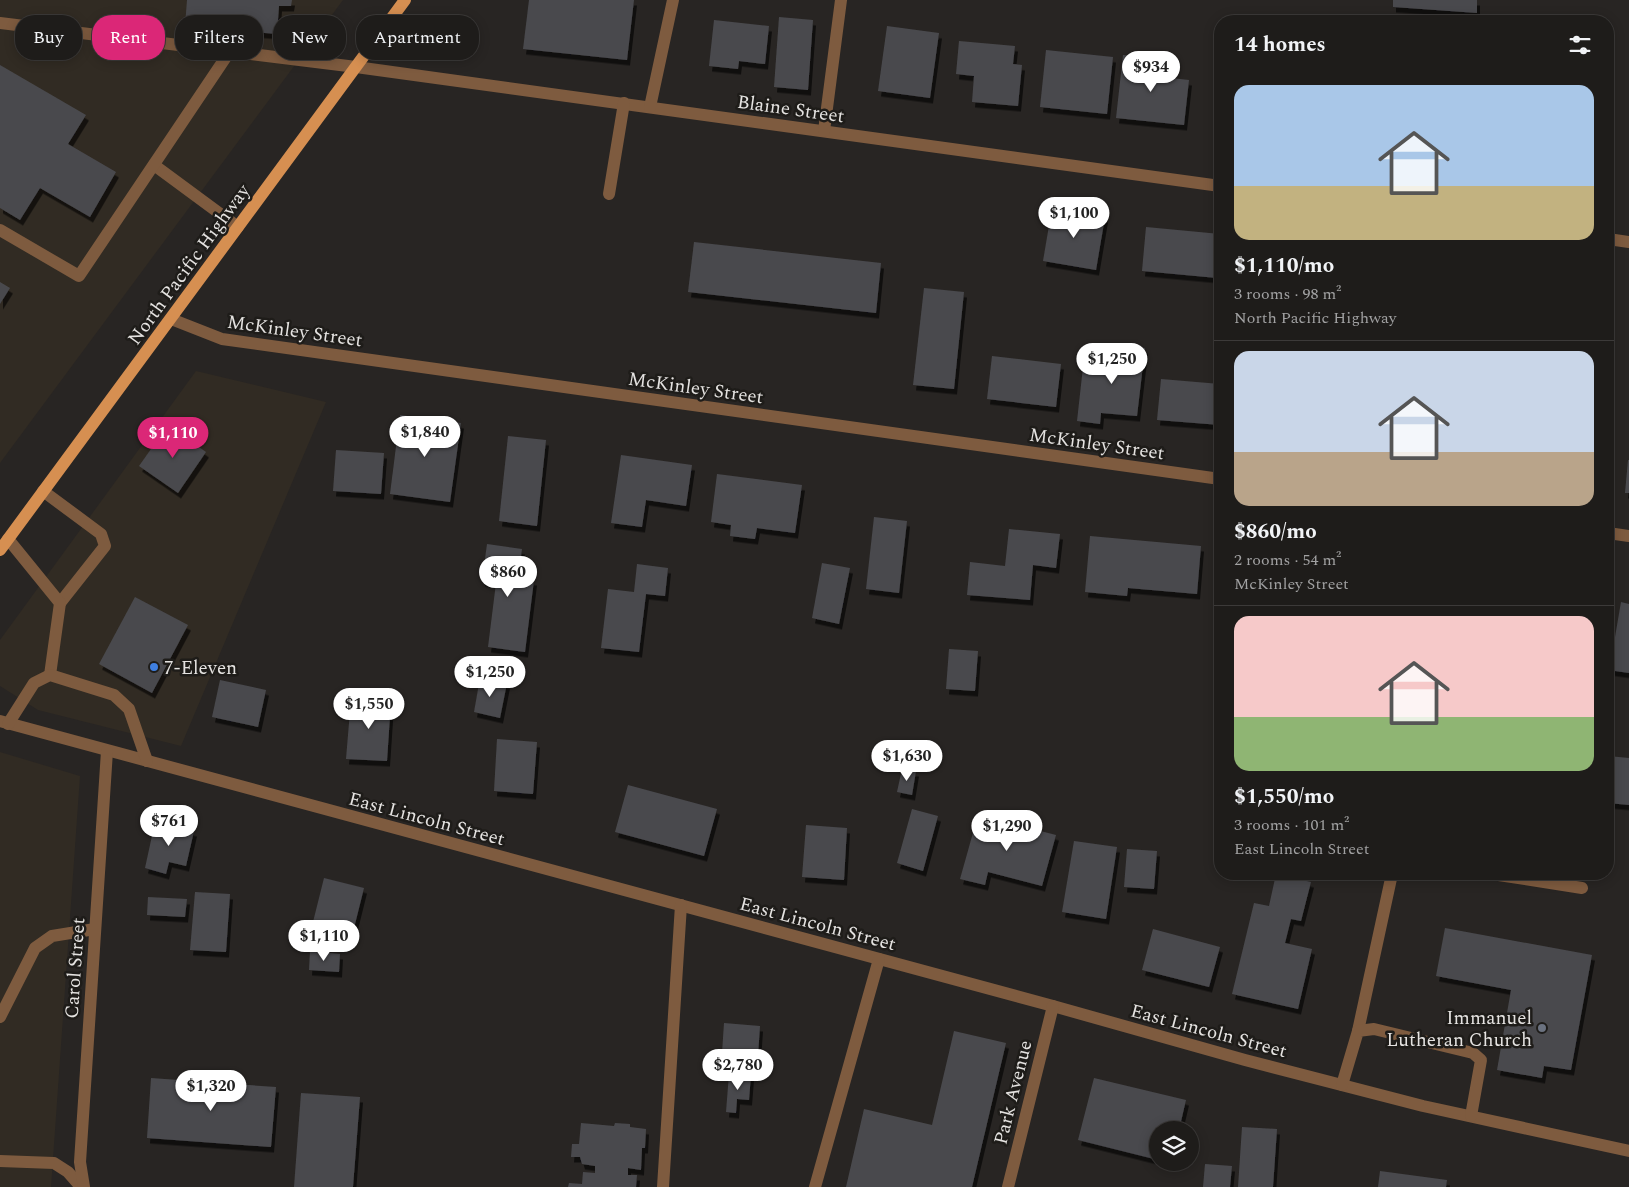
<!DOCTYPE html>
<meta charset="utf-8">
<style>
:root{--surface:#1e1c1a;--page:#2b2927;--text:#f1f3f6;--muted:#a1a1a2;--line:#3c3a39;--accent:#db2777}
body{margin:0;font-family:Spectral,serif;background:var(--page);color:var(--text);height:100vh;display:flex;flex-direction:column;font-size:19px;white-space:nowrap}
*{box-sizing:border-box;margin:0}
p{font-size:16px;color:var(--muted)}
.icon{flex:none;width:28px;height:28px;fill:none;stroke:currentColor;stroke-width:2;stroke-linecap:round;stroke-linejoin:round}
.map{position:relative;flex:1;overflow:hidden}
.drawer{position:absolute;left:1214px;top:15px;width:400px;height:865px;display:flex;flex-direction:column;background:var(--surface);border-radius:20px;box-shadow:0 2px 12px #0003,0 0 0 1px var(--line)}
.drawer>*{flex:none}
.guide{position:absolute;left:15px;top:15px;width:475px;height:45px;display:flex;gap:10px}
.controls{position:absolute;left:1149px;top:1121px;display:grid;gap:10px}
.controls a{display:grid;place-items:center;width:50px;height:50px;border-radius:50%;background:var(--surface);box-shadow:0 2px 12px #0003,0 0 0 1px var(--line);font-size:25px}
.price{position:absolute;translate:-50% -42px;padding:0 11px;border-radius:18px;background:#fff;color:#222;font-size:16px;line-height:32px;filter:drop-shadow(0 1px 2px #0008)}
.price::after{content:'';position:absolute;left:50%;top:30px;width:15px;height:11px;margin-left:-8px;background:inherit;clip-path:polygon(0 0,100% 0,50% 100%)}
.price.selected{background:var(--accent);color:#fff}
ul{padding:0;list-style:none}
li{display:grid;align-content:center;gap:10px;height:265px;padding:0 20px}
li+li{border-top:1px solid var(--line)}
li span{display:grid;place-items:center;height:155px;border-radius:15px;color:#555}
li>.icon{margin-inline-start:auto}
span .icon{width:90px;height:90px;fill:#fffc;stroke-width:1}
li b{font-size:21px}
h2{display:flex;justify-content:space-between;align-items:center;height:60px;padding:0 20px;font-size:21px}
.chip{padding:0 18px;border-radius:20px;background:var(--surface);box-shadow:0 2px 12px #0003,0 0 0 1px var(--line);font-size:18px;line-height:45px}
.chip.selected{background:var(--accent);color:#fff}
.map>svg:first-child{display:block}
.built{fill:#312b23}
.building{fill:#49494d;filter:url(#shadow)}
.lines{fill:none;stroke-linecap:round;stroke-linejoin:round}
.minor{stroke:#7e5b3f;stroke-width:12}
.major{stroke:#d68f51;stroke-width:12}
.shop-dot{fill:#3f7fe0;stroke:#1e1c19;stroke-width:2}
.worship-dot{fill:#6b7280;stroke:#1e1c19;stroke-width:2}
.labels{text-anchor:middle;stroke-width:5;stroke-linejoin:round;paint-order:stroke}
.street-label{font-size:19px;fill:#e5e3e1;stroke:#1e1c19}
.poi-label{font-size:19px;fill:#e5e3e1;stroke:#1e1c19;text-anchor:start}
</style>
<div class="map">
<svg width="1629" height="1187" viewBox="0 0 1629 1187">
<defs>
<filter id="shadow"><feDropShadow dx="3" dy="5.5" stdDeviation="0" flood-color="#0009"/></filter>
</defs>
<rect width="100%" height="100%" fill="#282523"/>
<g class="built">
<polygon points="0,0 343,0 0,463"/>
<polygon points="196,371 326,402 181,746 38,710 0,686 0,640"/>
<polygon points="0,752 80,776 51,1187 0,1187"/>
</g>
<g class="building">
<polygon points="187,0 292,0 291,6 279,6 277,34 185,26"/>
<polygon points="529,0 634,0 627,60 523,49"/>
<polygon points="1393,0 1477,0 1477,13 1393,7"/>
<polygon points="779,17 813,20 808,90 774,87"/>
<polygon points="714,20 769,26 765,64 739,61 738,69 709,66"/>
<polygon points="887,26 939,33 930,98 878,91"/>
<polygon points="959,41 1015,46 1013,64 1022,65 1018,106 972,102 974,76 956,74"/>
<polygon points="1046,50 1113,57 1107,114 1040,107"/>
<polygon points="1123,55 1164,59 1162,77 1189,80 1184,125 1116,118"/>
<polygon points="0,65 86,115 68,144 116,172 90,217 40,188 20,220 0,208"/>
<polygon points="1052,208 1105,217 1096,270 1043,261"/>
<polygon points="1146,227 1220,234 1217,278 1142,271"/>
<polygon points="694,242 881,263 876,313 688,292"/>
<polygon points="0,282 10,288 0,304"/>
<polygon points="924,288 964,292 954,389 913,385"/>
<polygon points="1109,344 1145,348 1137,416 1101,413 1100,424 1077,421 1083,367 1105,370"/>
<polygon points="992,356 1061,364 1056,407 987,399"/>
<polygon points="1161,379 1220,384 1220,425 1157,420"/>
<polygon points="400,415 461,423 450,502 390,494"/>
<polygon points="168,425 206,452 178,493 139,466"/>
<polygon points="508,436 546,440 537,526 499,521"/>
<polygon points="336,450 384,453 381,494 333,491"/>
<polygon points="621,455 692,465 686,506 646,500 642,527 611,523"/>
<polygon points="1628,460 1629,460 1629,493 1625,493"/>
<polygon points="717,474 802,485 795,533 757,528 755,539 730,536 731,525 711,522"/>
<polygon points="874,517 907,521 899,593 866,589"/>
<polygon points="1009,529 1060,534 1056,568 1033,565 1030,600 967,595 970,562 1005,566"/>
<polygon points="1090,536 1201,546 1197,594 1128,588 1127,596 1085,592"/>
<polygon points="1217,538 1220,539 1220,585 1214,584"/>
<polygon points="487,544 522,549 518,578 534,580 525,652 488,647 496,583 482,581"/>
<polygon points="822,563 850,568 839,624 812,618"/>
<polygon points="637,564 668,568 665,596 646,594 639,652 601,648 608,589 634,592"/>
<polygon points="135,597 188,625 152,693 99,664"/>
<polygon points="1621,602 1629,604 1629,673 1608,670 1608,635 1615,637"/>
<polygon points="949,649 978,651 975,691 946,689"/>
<polygon points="480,678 507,683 500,718 474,712"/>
<polygon points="220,680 266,690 258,727 212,717"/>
<polygon points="351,699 391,701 387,761 346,759"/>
<polygon points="497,739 537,742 533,794 494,791"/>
<polygon points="1608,756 1629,758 1629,805 1608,803"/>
<polygon points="902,769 916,771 912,795 897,792"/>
<polygon points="628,785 717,809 704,856 615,832"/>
<polygon points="912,809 938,816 923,871 897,863"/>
<polygon points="978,815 1056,835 1042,886 988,872 985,885 960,879"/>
<polygon points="155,822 194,831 186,866 169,862 166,874 145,868"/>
<polygon points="806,825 847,828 844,880 802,877"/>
<polygon points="1074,841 1117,847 1106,919 1062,912"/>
<polygon points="1127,849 1157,851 1154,889 1124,887"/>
<polygon points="1276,874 1311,882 1301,921 1291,919 1285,943 1312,949 1298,1009 1232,994 1254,903 1269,906"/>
<polygon points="324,878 364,888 350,944 310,934"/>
<polygon points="195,892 230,894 226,952 190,950"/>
<polygon points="148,897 187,899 185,917 147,915"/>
<polygon points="1445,928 1592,955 1571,1070 1544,1066 1542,1078 1497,1070 1511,990 1436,976"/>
<polygon points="1153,929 1220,947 1209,987 1142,970"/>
<polygon points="310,951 340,954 339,972 309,970"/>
<polygon points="724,1023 760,1026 757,1070 721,1068"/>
<polygon points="954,1031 1006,1043 972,1187 846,1187 864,1109 932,1125"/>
<polygon points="729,1074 751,1075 749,1100 737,1099 736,1113 726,1112"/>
<polygon points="151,1078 276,1087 271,1147 147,1138"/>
<polygon points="1094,1078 1186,1100 1179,1130 1158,1130 1158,1160 1078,1140"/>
<polygon points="301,1093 360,1097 353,1187 294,1187"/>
<polygon points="581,1123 614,1126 615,1123 630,1124 630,1127 646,1129 645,1148 642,1148 641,1170 628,1168 628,1175 637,1175 636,1187 568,1187 569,1183 582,1184 583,1172 595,1173 595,1166 582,1164 580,1157 571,1157 572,1144 579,1144"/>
<polygon points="1242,1127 1277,1129 1273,1187 1238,1187"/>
<polygon points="1205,1164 1232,1166 1230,1187 1203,1187"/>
<polygon points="1380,1171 1447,1180 1446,1187 1378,1187"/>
</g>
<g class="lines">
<g class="minor">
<polyline points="0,23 356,67 1220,186"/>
<polyline points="650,107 673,0"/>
<polyline points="824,131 841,0"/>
<polyline points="154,165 238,227"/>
<polyline points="609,194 624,103"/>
<polyline points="0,230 79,276 230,51"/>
<polyline points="1608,239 1629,242"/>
<polyline points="171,319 222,339 1220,479"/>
<polyline points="43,491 101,534 105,546 60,603"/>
<polyline points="1608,533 1629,536"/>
<polyline points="8,539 60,603 50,675"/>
<polyline points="0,721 1053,1006 1245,1060 1423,1106 1629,1151"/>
<polyline points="8,724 34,683 50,675 114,695 129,709 147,761"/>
<polyline points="1492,874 1582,888"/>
<polyline points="0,1017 35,948 52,936 95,929"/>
<polyline points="1358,1031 1392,874"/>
<polyline points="1342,1085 1358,1031 1374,1029 1473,1053 1481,1060 1471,1116"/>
<polyline points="0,1161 54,1163 68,1172 81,1187"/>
<polyline points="84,1187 80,1162 107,751"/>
<polyline points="663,1187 681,905"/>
<polyline points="815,1187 879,959"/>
<polyline points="1008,1187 1053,1006"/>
</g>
<polyline class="major" points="0,550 405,0"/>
</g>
<circle class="shop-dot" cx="154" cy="667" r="5"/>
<circle class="worship-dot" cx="1542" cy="1028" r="5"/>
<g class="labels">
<g class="street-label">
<text transform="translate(791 108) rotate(8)" y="7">Blaine Street</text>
<text transform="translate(188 264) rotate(-54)" y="7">North Pacific Highway</text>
<text transform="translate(295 330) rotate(8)" y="7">McKinley Street</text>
<text transform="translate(696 387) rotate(8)" y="7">McKinley Street</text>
<text transform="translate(1097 443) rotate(8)" y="7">McKinley Street</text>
<text transform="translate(427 818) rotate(15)" y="7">East Lincoln Street</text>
<text transform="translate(818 923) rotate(15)" y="7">East Lincoln Street</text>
<text transform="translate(74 968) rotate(-86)" y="7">Carol Street</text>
<text transform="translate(1209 1030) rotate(15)" y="7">East Lincoln Street</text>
<text transform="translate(1012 1092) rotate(-76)" y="7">Park Avenue</text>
</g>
<g class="poi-label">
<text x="164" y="674">7-Eleven</text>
<text x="1532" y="1024" text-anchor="end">Immanuel<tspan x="1532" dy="22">Lutheran Church</tspan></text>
</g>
</g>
</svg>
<div class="controls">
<a><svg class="icon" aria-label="layers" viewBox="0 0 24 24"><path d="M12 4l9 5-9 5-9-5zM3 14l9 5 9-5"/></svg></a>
</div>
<b class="price" style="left:1151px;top:93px">$934</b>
<b class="price" style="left:1074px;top:239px">$1,100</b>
<b class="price" style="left:1112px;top:385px">$1,250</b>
<b class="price" style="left:425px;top:458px">$1,840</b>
<b class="price selected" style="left:173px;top:459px">$1,110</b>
<b class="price" style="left:508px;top:598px">$860</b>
<b class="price" style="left:490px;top:698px">$1,250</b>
<b class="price" style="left:369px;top:730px">$1,550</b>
<b class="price" style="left:907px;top:782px">$1,630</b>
<b class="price" style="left:169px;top:847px">$761</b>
<b class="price" style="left:1007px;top:852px">$1,290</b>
<b class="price" style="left:324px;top:962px">$1,110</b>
<b class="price" style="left:738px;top:1091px">$2,780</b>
<b class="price" style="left:211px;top:1112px">$1,320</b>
<div class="guide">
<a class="chip">Buy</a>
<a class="chip selected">Rent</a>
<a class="chip">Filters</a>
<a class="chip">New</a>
<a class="chip">Apartment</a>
</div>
<section class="drawer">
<h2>14 homes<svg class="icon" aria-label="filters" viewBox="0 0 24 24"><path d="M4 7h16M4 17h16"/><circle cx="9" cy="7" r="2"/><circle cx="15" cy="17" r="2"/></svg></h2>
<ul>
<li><span style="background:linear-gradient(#a9c7e8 65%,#c2b280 0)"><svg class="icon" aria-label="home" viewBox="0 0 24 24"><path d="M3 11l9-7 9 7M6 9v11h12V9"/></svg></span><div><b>$1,110/mo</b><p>3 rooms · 98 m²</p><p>North Pacific Highway</p></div></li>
<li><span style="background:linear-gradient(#c9d6e8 65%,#b9a48a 0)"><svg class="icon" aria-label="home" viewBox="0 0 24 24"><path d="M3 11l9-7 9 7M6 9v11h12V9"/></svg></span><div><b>$860/mo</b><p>2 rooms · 54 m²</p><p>McKinley Street</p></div></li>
<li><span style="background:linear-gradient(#f6c9c9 65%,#8fb573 0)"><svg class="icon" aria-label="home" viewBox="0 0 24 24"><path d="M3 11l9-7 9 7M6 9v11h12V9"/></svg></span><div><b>$1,550/mo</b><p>3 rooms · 101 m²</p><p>East Lincoln Street</p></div></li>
</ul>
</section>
</div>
